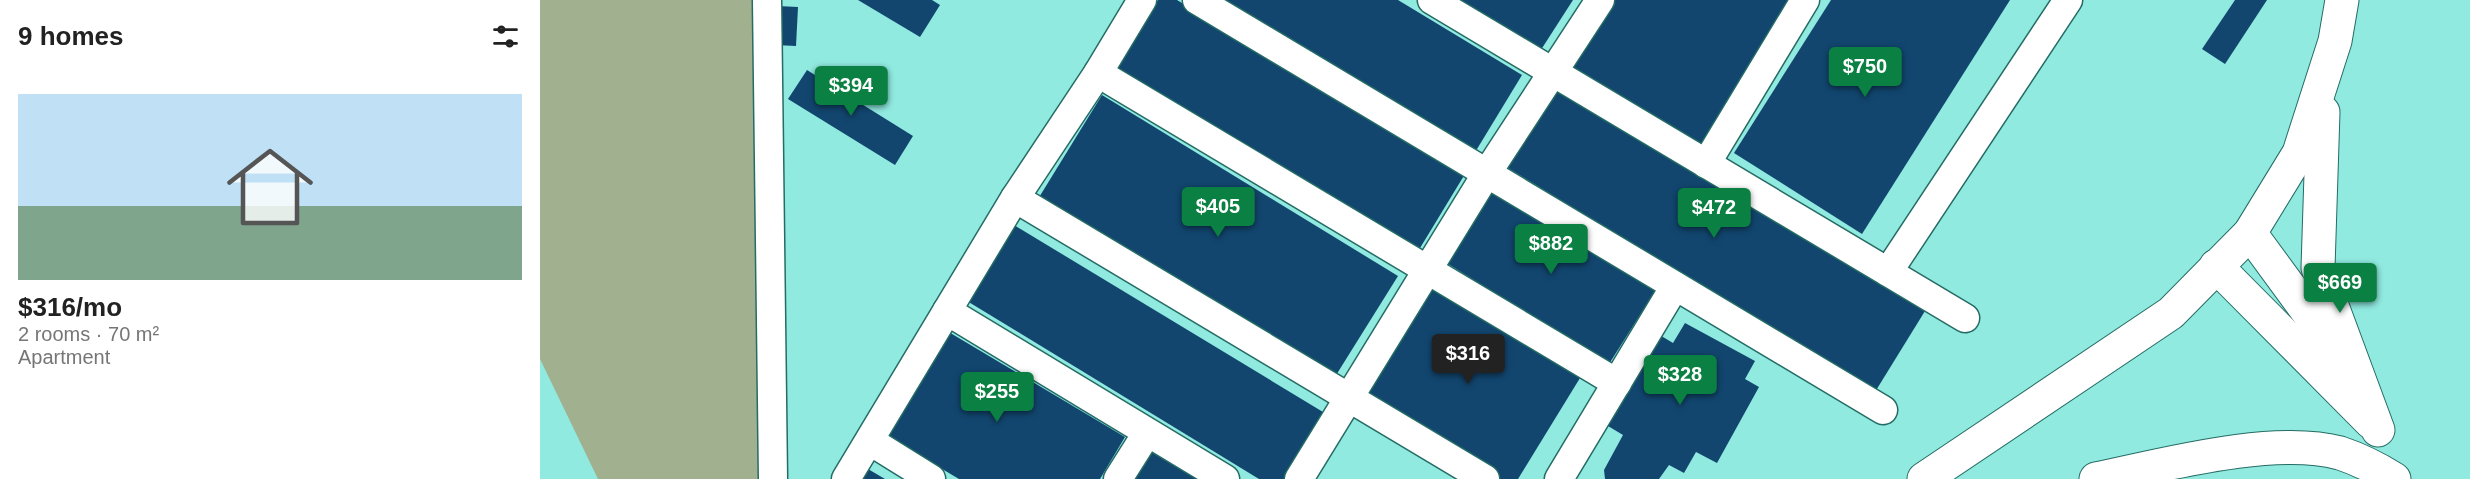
<!DOCTYPE html>
<meta charset="utf-8">
<style>
:root{--surface:#fff;--page:#f6f6f6;--text:#222;--muted:#767676;--line:#e0e0e0;--accent:#0b8043}
body{margin:0;font-family:Helvetica,sans-serif;background:var(--page);color:var(--text);height:100vh;display:flex;flex-direction:column;font-size:22px;white-space:nowrap}
*{box-sizing:border-box;margin:0}
p{font-size:20px;color:var(--muted)}
.icon{flex:none;width:33px;height:33px;fill:none;stroke:currentColor;stroke-width:2;stroke-linecap:round;stroke-linejoin:round}
.map{position:relative;flex:1;overflow:hidden}
.drawer{display:flex;flex-direction:column;background:var(--surface);width:540px}
.drawer>*{flex:none}
.price{position:absolute;translate:-50% -51px;padding:0 14px;border-radius:6px;background:var(--accent);color:#fff;font-size:20px;line-height:39px;filter:drop-shadow(0 2px 3px #0008)}
.price::after{content:'';position:absolute;left:50%;top:36px;width:18px;height:14px;margin-left:-9px;background:inherit;clip-path:polygon(0 0,100% 0,50% 100%)}
.price.selected{background:#222;color:#fff}
ul{padding:0;list-style:none}
li{display:grid;align-content:center;gap:12px;height:318px;padding:0 18px}
li+li{border-top:2px solid var(--line)}
li span{display:grid;place-items:center;height:186px;border-radius:0px;color:#555}
li>.icon{margin-inline-start:auto}
span .icon{width:108px;height:108px;fill:#fffc;stroke-width:1}
li b{font-size:26px}
h2{display:flex;justify-content:space-between;align-items:center;height:72px;padding:0 18px;font-size:26px}
main{display:flex;flex:1;min-height:0}
.map>svg:first-child{display:block}
.green{fill:#a1b08e}
.building{fill:#12466f}
.lines{fill:none;stroke-linecap:round;stroke-linejoin:round}
.street-casing{stroke:#256c65;stroke-width:31}
.secondary-casing{stroke:#256c65;stroke-width:35}
.street{stroke:#fff;stroke-width:28}
.secondary{stroke:#fff;stroke-width:33}
</style>
<main>
<section class="drawer">
<h2>9 homes<svg class="icon" aria-label="filters" viewBox="0 0 24 24"><path d="M4 7h16M4 17h16"/><circle cx="9" cy="7" r="2"/><circle cx="15" cy="17" r="2"/></svg></h2>
<ul>
<li><span style="background:linear-gradient(#bfe0f5 60%,#7fa58c 0)"><svg class="icon" aria-label="home" viewBox="0 0 24 24"><path d="M3 11l9-7 9 7M6 9v11h12V9"/></svg></span><div><b>$316/mo</b><p>2 rooms · 70 m²</p><p>Apartment</p></div></li>
</ul>
</section>
<div class="map">
<svg width="1930" height="479" viewBox="0 0 1930 479">
<rect width="100%" height="100%" fill="#90eae0"/>
<polygon class="green" points="0,0 215,0 218,479 58,479 0,359"/>
<g class="building">
<polygon points="318,0 392,0 400,5 380,37"/>
<polygon points="618,0 637,0 925,174 877,253 575,70"/>
<polygon points="680,0 858,0 982,75 934,154"/>
<polygon points="908,0 1033,0 997,56"/>
<polygon points="1072,0 1252,0 1157,150 1028,69"/>
<polygon points="1291,0 1470,0 1322,234 1194,153"/>
<polygon points="1695,0 1727,0 1685,64 1662,49"/>
<polygon points="237,6 258,7 256,46 235,45"/>
<polygon points="267,70 373,136 355,165 248,99"/>
<polygon points="1012,85 1385,311 1335,392 963,165"/>
<polygon points="562,95 858,276 793,380 498,199"/>
<polygon points="953,185 1117,288 1069,364 905,262"/>
<polygon points="474,225 788,415 749,479 719,479 427,301"/>
<polygon points="884,283 1040,378 978,479 957,479 816,393"/>
<polygon points="1145,323 1215,361 1205,379 1219,387 1177,463 1156,452 1144,473 1129,465 1119,479 1065,479 1064,470 1083,435 1068,426 1118,334 1133,343"/>
<polygon points="407,331 585,437 560,479 419,479 345,435"/>
<polygon points="610,449 657,479 591,479"/>
<polygon points="328,469 345,479 322,479"/>
</g>
<g class="lines">
<defs>
<g id="street">
<polyline points="227,0 233,479"/>
<polyline points="657,0 1343,410"/>
<polyline points="892,0 1425,318"/>
<polyline points="558,73 1077,383"/>
<polyline points="1166,164 1265,0"/>
<polyline points="475,198 945,479"/>
<polyline points="1348,272 1528,0"/>
<polyline points="407,311 685,479"/>
<polyline points="330,441 391,479"/>
<polyline points="306,479 475,198 558,73 602,0"/>
<polyline points="578,479 607,433"/>
<polyline points="759,479 947,173 1060,0"/>
<polyline points="1019,479 1135,286"/>
</g>
<g id="secondary">
<polyline points="1783,112 1778,268 1838,430"/>
<polyline points="1710,233 1784,334 1796,356"/>
<polyline points="1676,266 1831,422"/>
<polyline points="1384,479 1631,313 1710,233 1759,153 1795,41 1802,0"/>
<path d="M 1556,479 C 1623,465 1734,435 1800,453 C 1818,459 1838,469 1854,479"/>
</g>
</defs>
<use href="#street" class="street-casing"/>
<use href="#secondary" class="secondary-casing"/>
<use href="#street" class="street"/>
<use href="#secondary" class="secondary"/>
</g>
</svg>
<b class="price" style="left:1325px;top:98px">$750</b>
<b class="price" style="left:311px;top:117px">$394</b>
<b class="price" style="left:678px;top:238px">$405</b>
<b class="price" style="left:1174px;top:239px">$472</b>
<b class="price" style="left:1011px;top:275px">$882</b>
<b class="price" style="left:1800px;top:314px">$669</b>
<b class="price selected" style="left:928px;top:385px">$316</b>
<b class="price" style="left:1140px;top:406px">$328</b>
<b class="price" style="left:457px;top:423px">$255</b>
</div>
</main>
